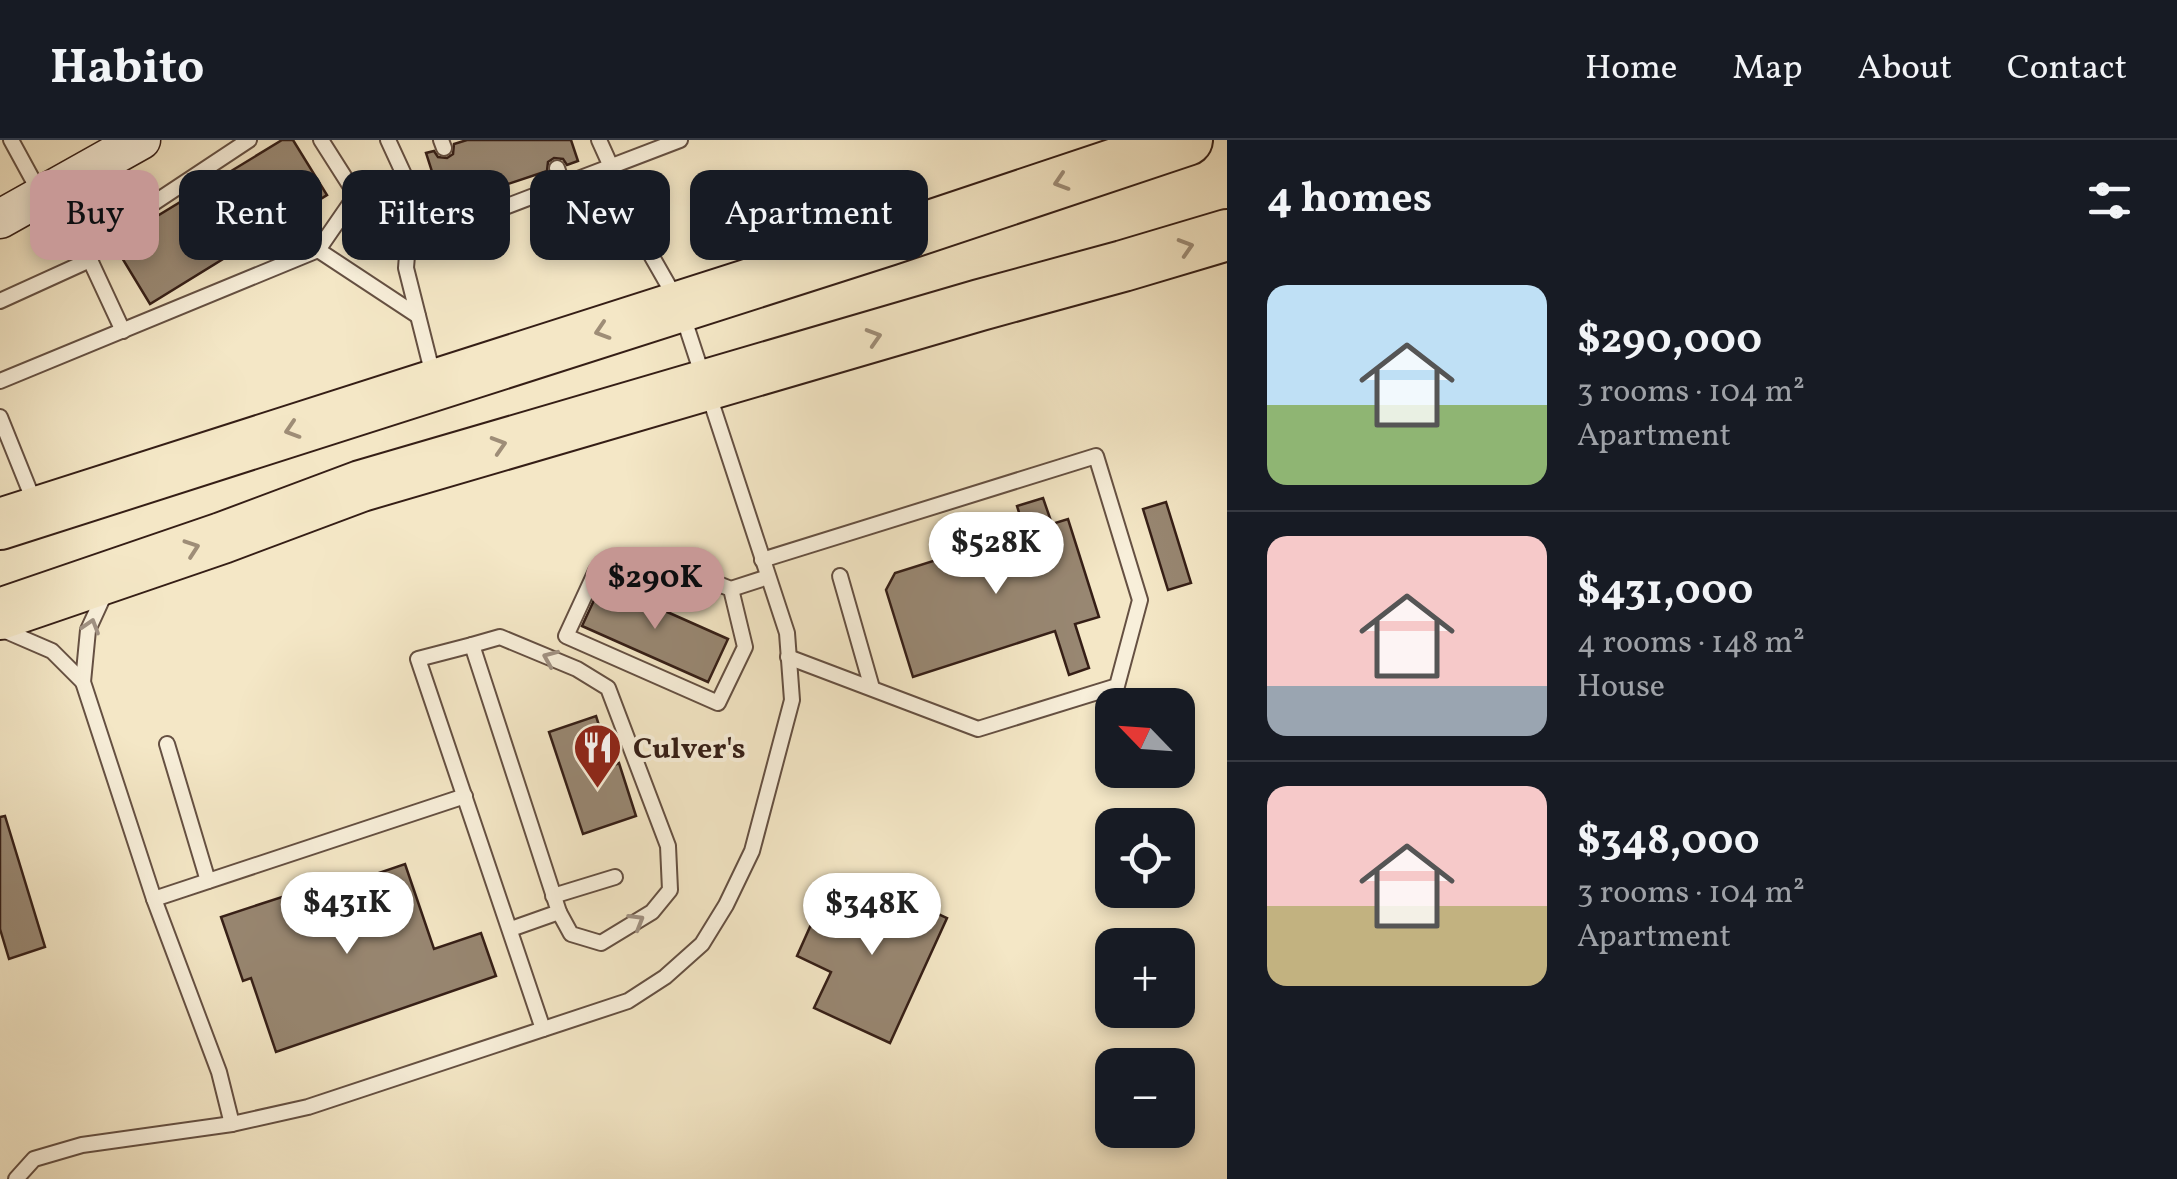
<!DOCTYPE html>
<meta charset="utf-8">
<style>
:root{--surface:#171b24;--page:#242831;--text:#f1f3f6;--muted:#9ea1a6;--line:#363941;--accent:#c59692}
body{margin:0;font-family:Vollkorn,serif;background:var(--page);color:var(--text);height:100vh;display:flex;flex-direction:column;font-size:38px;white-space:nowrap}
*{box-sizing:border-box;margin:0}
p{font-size:32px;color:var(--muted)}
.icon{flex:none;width:55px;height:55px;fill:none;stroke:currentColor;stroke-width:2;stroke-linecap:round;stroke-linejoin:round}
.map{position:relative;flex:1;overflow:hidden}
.details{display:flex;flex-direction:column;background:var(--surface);width:950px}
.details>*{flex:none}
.hud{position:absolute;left:30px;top:30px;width:950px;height:90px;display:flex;gap:20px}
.needle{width:65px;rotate:295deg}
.tools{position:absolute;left:1095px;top:548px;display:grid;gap:20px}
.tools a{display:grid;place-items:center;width:100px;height:100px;border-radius:20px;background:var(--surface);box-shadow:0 5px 15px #0003;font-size:50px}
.price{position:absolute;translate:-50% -85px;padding:0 22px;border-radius:35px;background:#fff;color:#222;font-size:32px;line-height:65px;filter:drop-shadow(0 2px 5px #0008)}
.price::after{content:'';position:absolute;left:50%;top:60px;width:30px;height:22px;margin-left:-15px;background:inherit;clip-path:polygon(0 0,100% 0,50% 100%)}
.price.selected{background:var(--accent);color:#111}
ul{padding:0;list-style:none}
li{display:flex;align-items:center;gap:30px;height:250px;padding:0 40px}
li+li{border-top:2px solid var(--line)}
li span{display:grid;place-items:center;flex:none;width:280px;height:200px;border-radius:20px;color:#555}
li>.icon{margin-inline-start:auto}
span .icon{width:120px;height:120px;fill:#fffc;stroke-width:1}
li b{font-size:42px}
h2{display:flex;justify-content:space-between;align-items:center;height:120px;padding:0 40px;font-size:42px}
.tag{padding:0 35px;border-radius:20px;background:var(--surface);box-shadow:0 5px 15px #0003;font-size:35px;line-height:90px}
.tag.selected{background:var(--accent);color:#111}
header{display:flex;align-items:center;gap:60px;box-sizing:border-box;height:140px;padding:0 50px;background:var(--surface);border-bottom:2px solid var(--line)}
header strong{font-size:48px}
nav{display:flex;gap:55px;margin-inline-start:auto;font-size:35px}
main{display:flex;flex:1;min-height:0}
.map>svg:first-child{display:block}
.building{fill:#988772;stroke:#351e16;stroke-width:2.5}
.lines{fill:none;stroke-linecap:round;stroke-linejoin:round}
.lane-casing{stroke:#655042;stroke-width:18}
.secondary-casing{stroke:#351e16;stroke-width:41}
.highway-casing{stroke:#351e16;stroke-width:54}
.lane{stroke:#f8efda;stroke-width:14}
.secondary{stroke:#f8efda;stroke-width:38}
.highway{stroke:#f4e7c6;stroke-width:50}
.oneway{stroke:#9e8d77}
.oneway2{stroke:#a09182}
.labels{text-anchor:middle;stroke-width:8;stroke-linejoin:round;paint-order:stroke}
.poi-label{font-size:30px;font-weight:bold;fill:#351e16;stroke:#f8efda;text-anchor:start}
</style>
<header>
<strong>Habito</strong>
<nav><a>Home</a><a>Map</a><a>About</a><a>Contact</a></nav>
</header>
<main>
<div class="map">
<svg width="1227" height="1039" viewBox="0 0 1227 1039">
<rect width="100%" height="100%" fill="#f4e7c6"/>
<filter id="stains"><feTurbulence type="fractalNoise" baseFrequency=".002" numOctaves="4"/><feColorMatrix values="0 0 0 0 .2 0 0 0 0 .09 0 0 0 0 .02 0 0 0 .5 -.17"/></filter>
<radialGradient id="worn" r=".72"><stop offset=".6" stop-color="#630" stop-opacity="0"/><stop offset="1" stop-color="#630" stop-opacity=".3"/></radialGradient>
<g class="building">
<polygon points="282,0 293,0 327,55 150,164 113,103"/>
<polygon points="467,0 571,0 578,21 567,25 563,19 554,18 548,22 547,31 472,56 468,52 460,50 454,54 452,63 443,66 426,13 434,11 438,17 447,18 453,14 454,4"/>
<polygon points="1043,358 1052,384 1068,379 1099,477 1075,484 1089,528 1069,535 1055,491 913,537 886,450 895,433 1025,392 1017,366"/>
<polygon points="1166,362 1191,443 1168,450 1143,369"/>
<polygon points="602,443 728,499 708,542 582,486"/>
<polygon points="596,576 612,626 619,623 636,676 583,694 549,592"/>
<polygon points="5,676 45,807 9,819 0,789 0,677"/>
<polygon points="405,724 434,809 481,793 496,836 276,912 251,838 243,841 221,777 285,756 288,764"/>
<polygon points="871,743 947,778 890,903 814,868 831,832 797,816 822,760 856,776"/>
</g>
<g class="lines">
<defs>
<g id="lane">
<polyline points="11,0 41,55"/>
<polyline points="388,0 412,52 406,128 434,239"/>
<polyline points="441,0 444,8"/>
<polyline points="599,0 651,115 675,157"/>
<polyline points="557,28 563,45"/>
<polyline points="462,60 469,81"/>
<polyline points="408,104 680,0"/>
<polyline points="318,110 356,55 321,0"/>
<polyline points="0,161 90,120"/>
<polyline points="123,191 90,120 104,96 249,0"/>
<polyline points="0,241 318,110 418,176"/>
<polyline points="0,277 35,364"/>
<polyline points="762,420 1096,316 1140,460 1117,546 978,589 788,517"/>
<polyline points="840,436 872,548"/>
<polyline points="731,449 745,507 718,563 566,496 596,431 665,423 731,449 768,437"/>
<polyline points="105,453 88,490 83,542 154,759 219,932 232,984"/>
<polyline points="1,489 52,511 83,542"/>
<polyline points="472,505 500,497 577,529 608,548 668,706 670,750 652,772 601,803 571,794 559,772"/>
<polyline points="167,604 208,741"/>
<polyline points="553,756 615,737"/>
<polyline points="154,759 465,656"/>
<polyline points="511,789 559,772 472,505 418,519 543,889"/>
<polyline points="16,1039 34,1019 82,1005 232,984 308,967 628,861 665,837 702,804 726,765 752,711 792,560 787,493 683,176"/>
</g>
<polyline id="secondary" points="0,79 141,0"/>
<g id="highway">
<polyline points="0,384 888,100 1187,0"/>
<polyline points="0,474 222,398 361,346 980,165 1123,126 1227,95"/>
</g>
</defs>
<use href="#lane" class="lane-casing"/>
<use href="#secondary" class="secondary-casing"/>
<use href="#highway" class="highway-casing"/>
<use href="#lane" class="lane"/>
<use href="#secondary" class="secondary"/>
<use href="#highway" class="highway"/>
</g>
<defs><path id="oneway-chevron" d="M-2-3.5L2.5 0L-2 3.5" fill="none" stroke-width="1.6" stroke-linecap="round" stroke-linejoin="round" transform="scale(2.5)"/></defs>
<g class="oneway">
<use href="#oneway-chevron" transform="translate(1061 42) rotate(162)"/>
<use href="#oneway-chevron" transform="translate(1186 107) rotate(-17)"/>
<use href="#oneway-chevron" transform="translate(602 191) rotate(162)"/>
<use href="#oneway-chevron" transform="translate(874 197) rotate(-17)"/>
<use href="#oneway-chevron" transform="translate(292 290) rotate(162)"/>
<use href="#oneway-chevron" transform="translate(499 305) rotate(-17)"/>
<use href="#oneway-chevron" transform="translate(192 408) rotate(-19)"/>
</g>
<g class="oneway2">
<use href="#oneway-chevron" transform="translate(91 486) rotate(-73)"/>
<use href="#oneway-chevron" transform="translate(550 518) rotate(-157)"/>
<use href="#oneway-chevron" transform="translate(637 781) rotate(-31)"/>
</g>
<defs>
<symbol id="restaurant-pin" viewBox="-11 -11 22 30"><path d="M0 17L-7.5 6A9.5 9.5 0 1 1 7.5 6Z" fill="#8f2418" stroke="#f8efda"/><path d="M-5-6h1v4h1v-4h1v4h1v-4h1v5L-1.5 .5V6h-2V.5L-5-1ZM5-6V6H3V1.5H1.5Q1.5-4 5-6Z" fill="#fff"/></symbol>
</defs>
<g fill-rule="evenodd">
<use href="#restaurant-pin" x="570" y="580" width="55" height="75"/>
</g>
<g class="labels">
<g class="poi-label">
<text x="633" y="618">Culver's</text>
</g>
</g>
<rect width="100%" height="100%" filter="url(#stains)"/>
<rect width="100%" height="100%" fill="url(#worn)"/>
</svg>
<div class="tools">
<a><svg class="needle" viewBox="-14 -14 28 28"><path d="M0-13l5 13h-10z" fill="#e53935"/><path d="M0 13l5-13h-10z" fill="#9ea1a6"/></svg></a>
<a><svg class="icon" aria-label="locate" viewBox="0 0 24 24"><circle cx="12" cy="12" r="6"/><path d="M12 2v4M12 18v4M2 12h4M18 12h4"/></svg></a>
<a>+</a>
<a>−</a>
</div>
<b class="price" style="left:996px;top:457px">$528K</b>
<b class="price selected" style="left:655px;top:492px">$290K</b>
<b class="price" style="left:347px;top:817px">$431K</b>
<b class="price" style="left:872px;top:818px">$348K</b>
<div class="hud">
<a class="tag selected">Buy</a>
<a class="tag">Rent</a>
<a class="tag">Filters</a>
<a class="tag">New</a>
<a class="tag">Apartment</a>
</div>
</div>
<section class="details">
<h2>4 homes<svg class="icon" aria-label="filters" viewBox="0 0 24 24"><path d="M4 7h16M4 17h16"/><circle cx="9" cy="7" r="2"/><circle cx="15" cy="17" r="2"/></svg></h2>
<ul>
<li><span style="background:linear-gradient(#bfe0f5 60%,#8fb573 0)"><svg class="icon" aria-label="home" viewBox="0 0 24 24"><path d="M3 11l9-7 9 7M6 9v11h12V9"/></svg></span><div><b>$290,000</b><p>3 rooms · 104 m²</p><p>Apartment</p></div></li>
<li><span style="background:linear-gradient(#f6c9c9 75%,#9aa5b1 0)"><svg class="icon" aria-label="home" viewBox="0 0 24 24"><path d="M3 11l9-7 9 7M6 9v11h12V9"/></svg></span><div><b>$431,000</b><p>4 rooms · 148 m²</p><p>House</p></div></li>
<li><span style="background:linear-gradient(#f6c9c9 60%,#c2b280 0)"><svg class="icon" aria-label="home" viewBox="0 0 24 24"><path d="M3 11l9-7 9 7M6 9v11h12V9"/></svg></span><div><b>$348,000</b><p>3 rooms · 104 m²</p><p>Apartment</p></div></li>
</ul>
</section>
</main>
